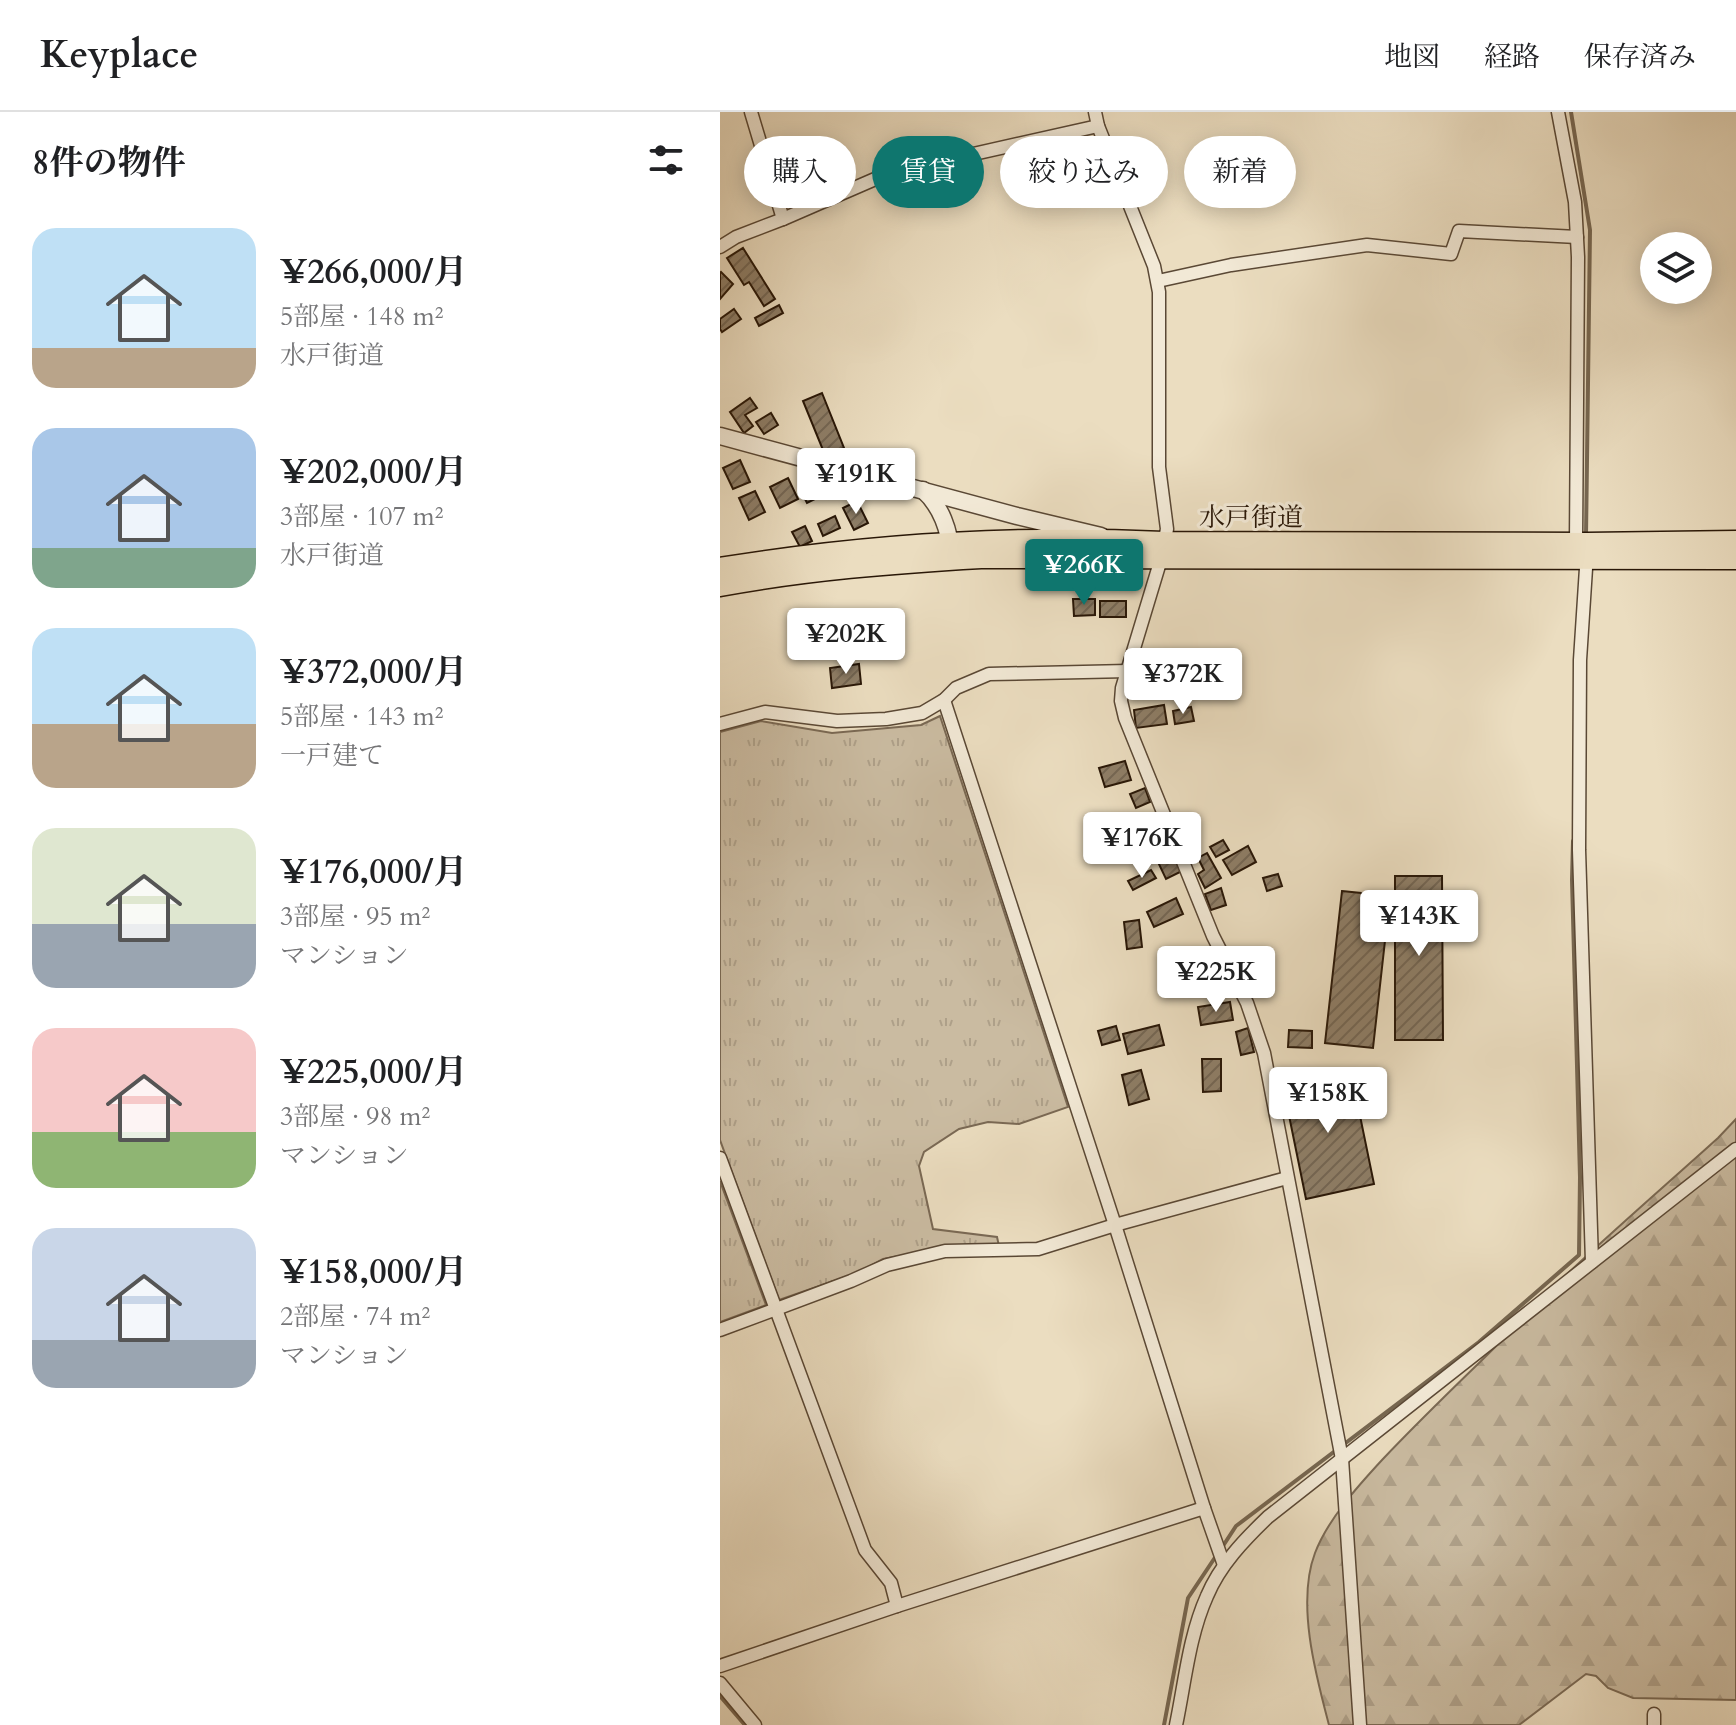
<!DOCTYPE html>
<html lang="ja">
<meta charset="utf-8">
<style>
:root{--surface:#fff;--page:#f6f6f6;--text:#202124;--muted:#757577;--line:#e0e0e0;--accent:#0f766e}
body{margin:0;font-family:Cardo,"Noto Serif JP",serif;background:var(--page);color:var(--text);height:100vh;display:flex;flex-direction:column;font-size:30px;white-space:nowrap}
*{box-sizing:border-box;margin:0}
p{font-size:26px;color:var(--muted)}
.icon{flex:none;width:44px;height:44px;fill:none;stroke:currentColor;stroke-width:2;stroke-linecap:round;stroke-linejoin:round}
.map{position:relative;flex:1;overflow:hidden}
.details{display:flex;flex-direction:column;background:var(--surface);width:720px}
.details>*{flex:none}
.top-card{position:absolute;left:24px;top:24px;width:760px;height:72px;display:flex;gap:16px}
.controls{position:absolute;left:920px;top:120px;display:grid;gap:16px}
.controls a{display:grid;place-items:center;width:72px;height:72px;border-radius:50%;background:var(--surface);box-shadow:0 4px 20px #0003;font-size:40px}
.price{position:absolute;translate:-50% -68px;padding:0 18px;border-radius:8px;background:#fff;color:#222;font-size:26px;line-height:52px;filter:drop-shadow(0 2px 4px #0008)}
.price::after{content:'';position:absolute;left:50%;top:48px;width:24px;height:18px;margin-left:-12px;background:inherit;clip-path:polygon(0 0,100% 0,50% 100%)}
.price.active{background:var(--accent);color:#fff}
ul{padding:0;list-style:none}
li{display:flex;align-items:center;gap:24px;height:200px;padding:0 32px}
li span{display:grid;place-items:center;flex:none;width:224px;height:160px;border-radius:24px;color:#555}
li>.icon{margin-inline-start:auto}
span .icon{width:96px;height:96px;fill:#fffc;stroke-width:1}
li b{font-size:34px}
h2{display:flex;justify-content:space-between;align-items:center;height:96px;padding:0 32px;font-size:34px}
.chip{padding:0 28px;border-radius:36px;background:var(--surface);box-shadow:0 4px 20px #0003;font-size:28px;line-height:72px}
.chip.active{background:var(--accent);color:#fff}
header{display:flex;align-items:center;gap:48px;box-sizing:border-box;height:112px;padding:0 40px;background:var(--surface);border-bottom:2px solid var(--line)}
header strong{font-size:38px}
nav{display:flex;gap:44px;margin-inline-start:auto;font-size:28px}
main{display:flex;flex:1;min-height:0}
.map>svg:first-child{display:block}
.grass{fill:url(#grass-tufts);stroke:#7a6954;stroke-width:2}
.forest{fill:url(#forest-firs);stroke:#7a6954;stroke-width:2}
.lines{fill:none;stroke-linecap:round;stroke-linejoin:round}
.stream{stroke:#766650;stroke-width:4}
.building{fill:url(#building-hatch);stroke:#291707;stroke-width:2}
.minor-casing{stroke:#5a4835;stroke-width:15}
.tertiary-casing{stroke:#5a4835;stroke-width:19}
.trunk-casing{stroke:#291707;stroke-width:23}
.minor{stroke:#f2e9d6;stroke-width:12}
.tertiary{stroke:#f2e9d6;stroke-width:16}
.trunk{stroke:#ebddc0;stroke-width:20}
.labels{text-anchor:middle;stroke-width:6;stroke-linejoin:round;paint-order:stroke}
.street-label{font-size:26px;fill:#291707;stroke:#f2e9d6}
</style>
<header>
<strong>Keyplace</strong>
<nav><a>地図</a><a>経路</a><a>保存済み</a></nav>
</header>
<main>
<section class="details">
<h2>8件の物件<svg class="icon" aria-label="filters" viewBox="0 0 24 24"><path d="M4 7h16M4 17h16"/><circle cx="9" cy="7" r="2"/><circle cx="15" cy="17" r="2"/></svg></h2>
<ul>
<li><span style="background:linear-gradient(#bfe0f5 75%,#b9a48a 0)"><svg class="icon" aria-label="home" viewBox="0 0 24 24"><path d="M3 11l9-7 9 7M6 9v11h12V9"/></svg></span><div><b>¥266,000/月</b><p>5部屋 · 148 m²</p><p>水戸街道</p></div></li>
<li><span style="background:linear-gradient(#a9c7e8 75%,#7fa58c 0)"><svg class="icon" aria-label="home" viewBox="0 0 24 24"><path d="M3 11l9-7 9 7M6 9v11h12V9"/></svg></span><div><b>¥202,000/月</b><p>3部屋 · 107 m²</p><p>水戸街道</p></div></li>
<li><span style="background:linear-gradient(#bfe0f5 60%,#b9a48a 0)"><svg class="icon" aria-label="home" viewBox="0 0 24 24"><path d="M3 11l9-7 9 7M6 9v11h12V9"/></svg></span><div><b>¥372,000/月</b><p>5部屋 · 143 m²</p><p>一戸建て</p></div></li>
<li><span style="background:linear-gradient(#dfe7d0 60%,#9aa5b1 0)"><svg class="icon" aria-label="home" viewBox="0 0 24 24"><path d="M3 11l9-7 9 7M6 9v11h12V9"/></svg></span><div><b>¥176,000/月</b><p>3部屋 · 95 m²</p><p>マンション</p></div></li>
<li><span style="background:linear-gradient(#f6c9c9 65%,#8fb573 0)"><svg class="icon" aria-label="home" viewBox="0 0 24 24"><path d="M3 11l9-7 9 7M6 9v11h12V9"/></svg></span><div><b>¥225,000/月</b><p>3部屋 · 98 m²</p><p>マンション</p></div></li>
<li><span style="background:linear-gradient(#c9d6e8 70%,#9aa5b1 0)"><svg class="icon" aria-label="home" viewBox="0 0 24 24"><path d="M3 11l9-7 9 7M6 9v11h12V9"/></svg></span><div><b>¥158,000/月</b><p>2部屋 · 74 m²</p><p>マンション</p></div></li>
</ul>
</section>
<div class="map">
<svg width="1016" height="1613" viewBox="0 0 1016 1613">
<defs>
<pattern id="grass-tufts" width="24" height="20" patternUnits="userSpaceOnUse" patternTransform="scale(2)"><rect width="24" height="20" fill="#cabba1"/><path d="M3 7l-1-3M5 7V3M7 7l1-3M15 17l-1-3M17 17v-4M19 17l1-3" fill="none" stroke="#aea089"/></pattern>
<pattern id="forest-firs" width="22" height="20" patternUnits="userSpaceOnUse" patternTransform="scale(2)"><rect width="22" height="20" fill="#cabba1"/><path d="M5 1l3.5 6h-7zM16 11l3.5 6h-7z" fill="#aea089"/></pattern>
<pattern id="building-hatch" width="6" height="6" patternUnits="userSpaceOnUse" patternTransform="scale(2)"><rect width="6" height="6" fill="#8e7e67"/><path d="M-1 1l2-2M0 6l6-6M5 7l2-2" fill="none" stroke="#746653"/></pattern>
</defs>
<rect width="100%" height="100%" fill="#ebddc0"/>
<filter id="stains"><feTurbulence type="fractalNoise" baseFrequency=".0025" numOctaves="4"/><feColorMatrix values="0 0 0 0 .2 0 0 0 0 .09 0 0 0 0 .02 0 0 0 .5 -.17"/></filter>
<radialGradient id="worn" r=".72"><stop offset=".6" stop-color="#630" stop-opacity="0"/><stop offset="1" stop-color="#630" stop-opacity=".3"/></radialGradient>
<g class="grass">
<polygon points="220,604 348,995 299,1012 268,1010 239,1017 204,1040 199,1054 213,1117 277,1125 279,1134 228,1135 163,1147 137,1161 59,1188 0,1028 0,620 41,609 112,621 201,613"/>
<polygon points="0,1069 46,1193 0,1210"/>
</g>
<path class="forest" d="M 1016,1007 L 1016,1588 L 913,1586 L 888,1576 L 876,1564 L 866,1562 L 799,1613 L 609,1613 C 596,1564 576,1491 595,1441 C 608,1407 638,1374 662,1348 C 694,1314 727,1282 760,1250 C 789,1222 816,1192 845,1164 C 895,1117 947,1072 998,1026 Z"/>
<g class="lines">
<g class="stream">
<polyline points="851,0 870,118 866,424"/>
<polyline points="501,1437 516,1414 759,1230 859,1143 860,1065 852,768 853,729"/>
<polyline points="0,1584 25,1613"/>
<polyline points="444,1613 468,1486 496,1444"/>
</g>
</g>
<g class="building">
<polygon points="23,136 55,187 44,194 29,170 24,173 7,146"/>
<polygon points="1,160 13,172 0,187 0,161"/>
<polygon points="59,193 63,201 39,214 35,206"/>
<polygon points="14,197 21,207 2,220 0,217 0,207"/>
<polygon points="102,281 124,336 105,343 83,289"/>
<polygon points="30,286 37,296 25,303 33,314 24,321 10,300"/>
<polygon points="51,301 58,313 44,322 36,310"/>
<polygon points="20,348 30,370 13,377 3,356"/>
<polygon points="68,366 78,387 60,396 50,375"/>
<polygon points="97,368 105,382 87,391 80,377"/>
<polygon points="35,379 45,400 29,408 19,386"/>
<polygon points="137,389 148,411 134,418 123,396"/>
<polygon points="115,404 120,416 103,424 98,412"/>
<polygon points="85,414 92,429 80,435 72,420"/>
<polygon points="353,487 375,487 375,503 354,504"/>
<rect x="380" y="489" width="26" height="16"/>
<polygon points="139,552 141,572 112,576 110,556"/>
<polygon points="444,593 447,612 416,616 414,598"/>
<polygon points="471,595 474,609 455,612 453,599"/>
<polygon points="405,649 411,668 385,675 379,656"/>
<polygon points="425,676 430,690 416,696 410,682"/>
<polygon points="415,722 423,736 400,750 392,736"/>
<polygon points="445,724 462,759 446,767 429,731"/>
<polygon points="503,728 509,738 496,745 490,735"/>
<polygon points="528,734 536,750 512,763 503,748"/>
<polygon points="487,741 501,766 485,776 478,762 484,758 478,746"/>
<polygon points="431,758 436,766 413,778 408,769"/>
<polygon points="558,762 562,774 547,779 543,766"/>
<polygon points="675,764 722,764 723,928 675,928"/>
<polygon points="501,776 506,793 491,798 485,782"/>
<polygon points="622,779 670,784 653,936 605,931"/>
<polygon points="456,786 463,802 434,815 427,800"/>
<polygon points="419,808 422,835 407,837 404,810"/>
<polygon points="510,890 513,908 481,913 478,895"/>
<polygon points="439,913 444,933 408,942 403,922"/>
<polygon points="396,914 400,928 382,933 378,919"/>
<polygon points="528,916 534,940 521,943 516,920"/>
<polygon points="569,918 592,919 592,936 568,935"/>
<polygon points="482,947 501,947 501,979 483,980"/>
<polygon points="421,958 429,987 409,993 402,963"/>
<polygon points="631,960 654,1072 586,1087 563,974"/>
</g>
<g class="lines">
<defs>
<g id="minor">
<polyline points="31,0 63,107"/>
<polyline points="375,0 378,14 434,154 439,180 439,355 447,417 441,447 402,576 401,589 405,606 493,824 527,891 544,941 622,1347 640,1613"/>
<polyline points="838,0 855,90 858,145 856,431"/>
<polyline points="0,135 16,125 63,107 169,61 378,14"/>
<polyline points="438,169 511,153 647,133 731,142 739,119 857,125"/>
<polyline points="867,441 860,548 859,738 872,1150"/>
<polyline points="224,588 395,1113 484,1396 504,1453"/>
<polyline points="0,612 45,600 117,609 166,607 202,601 224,588 236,576 269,562 408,559"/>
<polyline points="0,1046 145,1438 171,1471 177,1494"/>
<polyline points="0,1218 131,1169 167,1153 225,1139 318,1137 395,1113 567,1066"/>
<polyline points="0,1554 177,1494 484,1396"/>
<polyline points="0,1571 35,1613"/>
<path d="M 456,1613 C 465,1570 469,1524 487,1484 C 500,1453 524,1428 548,1405 L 1016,1037"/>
<polyline points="934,1613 934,1602"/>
</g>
<g id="tertiary">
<polyline points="0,324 297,404 381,424"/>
<path d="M 203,378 C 221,394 230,419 231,443"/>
</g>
<g id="trunk">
<path d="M 0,456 C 147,432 296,423 444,430 L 867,431 L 1016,429"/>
<path d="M 0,474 C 86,458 174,451 261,446 L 1016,447"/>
</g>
</defs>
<use href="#minor" class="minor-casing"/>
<use href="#tertiary" class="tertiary-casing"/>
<use href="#trunk" class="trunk-casing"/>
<use href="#minor" class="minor"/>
<use href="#tertiary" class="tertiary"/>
<use href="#trunk" class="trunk"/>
</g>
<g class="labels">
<g class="street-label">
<text x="531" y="414">水戸街道</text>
</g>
</g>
<rect width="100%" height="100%" filter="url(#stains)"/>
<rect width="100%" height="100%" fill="url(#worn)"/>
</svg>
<div class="controls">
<a><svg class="icon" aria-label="layers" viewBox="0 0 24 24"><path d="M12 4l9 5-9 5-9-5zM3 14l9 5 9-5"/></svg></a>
</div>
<b class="price" style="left:136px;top:404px">¥191K</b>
<b class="price active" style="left:364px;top:495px">¥266K</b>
<b class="price" style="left:126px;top:564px">¥202K</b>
<b class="price" style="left:463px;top:604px">¥372K</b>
<b class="price" style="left:422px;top:768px">¥176K</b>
<b class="price" style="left:699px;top:846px">¥143K</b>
<b class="price" style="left:496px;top:902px">¥225K</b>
<b class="price" style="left:608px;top:1023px">¥158K</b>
<div class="top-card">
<a class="chip">購入</a>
<a class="chip active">賃貸</a>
<a class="chip">絞り込み</a>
<a class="chip">新着</a>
</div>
</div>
</main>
